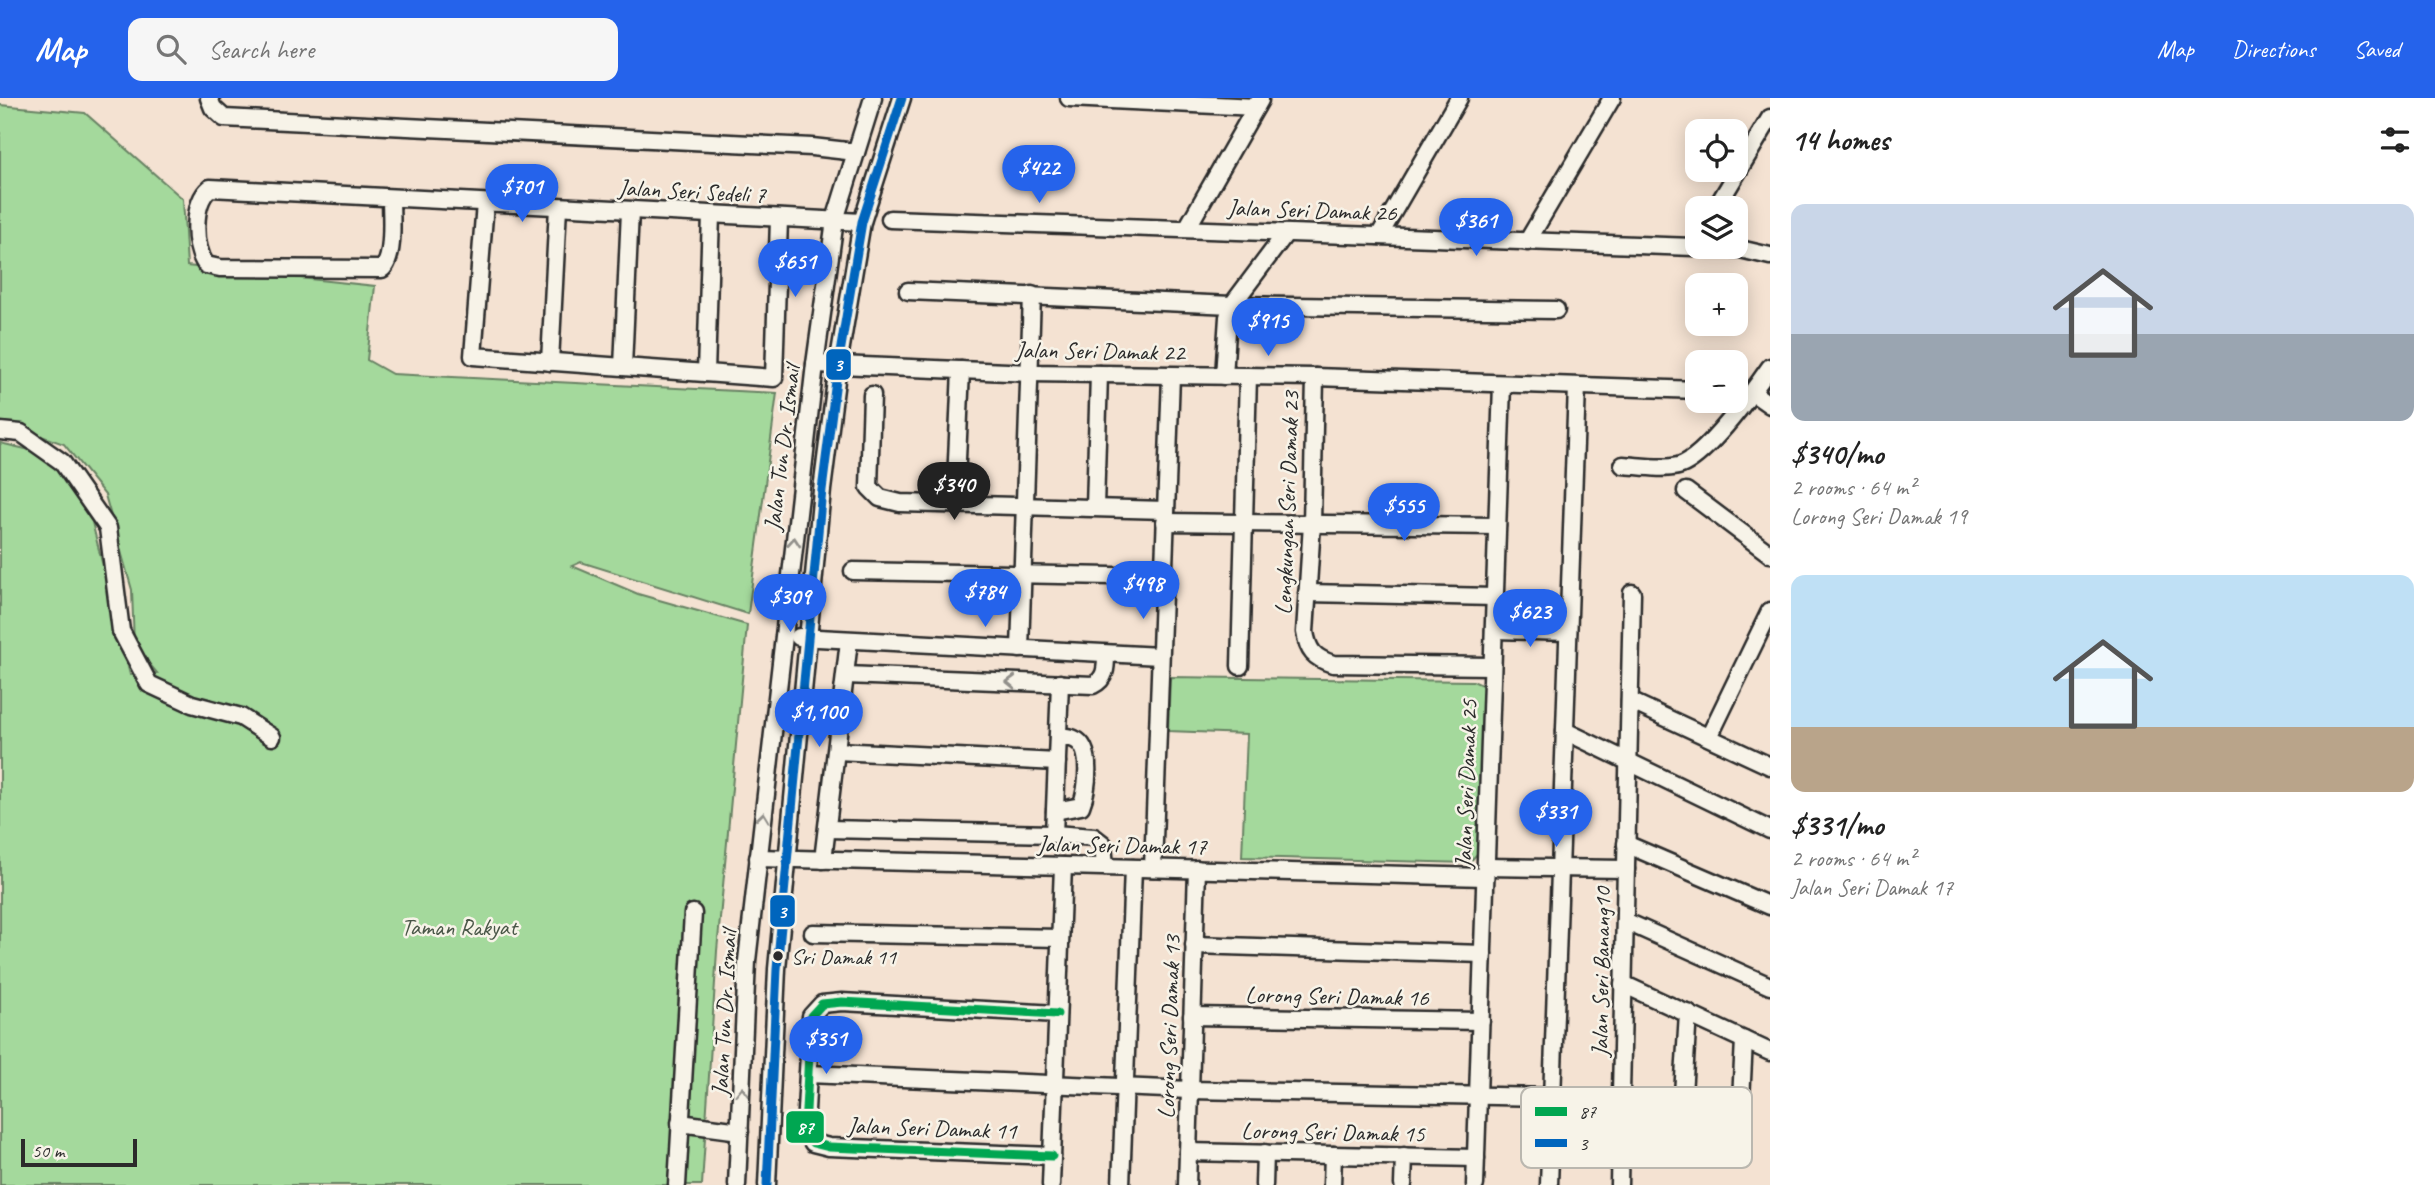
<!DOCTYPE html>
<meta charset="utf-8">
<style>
:root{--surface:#fff;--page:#f6f6f6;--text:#222;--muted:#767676;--accent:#2563eb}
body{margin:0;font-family:Caveat,sans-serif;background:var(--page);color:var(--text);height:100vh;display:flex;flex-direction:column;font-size:26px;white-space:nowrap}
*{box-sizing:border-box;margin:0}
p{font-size:23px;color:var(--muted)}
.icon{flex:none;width:38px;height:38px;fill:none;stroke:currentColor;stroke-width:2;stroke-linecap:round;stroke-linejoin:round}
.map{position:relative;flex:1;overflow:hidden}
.sheet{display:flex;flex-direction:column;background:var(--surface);width:665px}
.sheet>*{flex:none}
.controls{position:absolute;left:1685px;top:21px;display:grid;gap:14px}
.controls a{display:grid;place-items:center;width:63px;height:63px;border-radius:14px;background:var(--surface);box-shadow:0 4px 18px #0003;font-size:35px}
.scale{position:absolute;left:21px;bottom:18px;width:116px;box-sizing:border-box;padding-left:7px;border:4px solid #2b2b2b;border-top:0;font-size:19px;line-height:24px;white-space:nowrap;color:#2b2b2b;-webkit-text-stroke:5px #f7f3e8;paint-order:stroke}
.price{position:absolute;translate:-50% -60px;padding:0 16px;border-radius:24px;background:var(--accent);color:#fff;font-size:23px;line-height:46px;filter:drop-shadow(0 2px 4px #0008)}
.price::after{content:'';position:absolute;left:50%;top:42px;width:21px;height:16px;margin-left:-10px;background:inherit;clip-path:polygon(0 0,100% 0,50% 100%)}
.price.on{background:#222;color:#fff}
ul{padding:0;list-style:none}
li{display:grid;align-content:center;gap:14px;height:371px;padding:0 21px}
li span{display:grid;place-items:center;height:217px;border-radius:14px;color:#555}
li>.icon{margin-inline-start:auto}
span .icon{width:126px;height:126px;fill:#fffc;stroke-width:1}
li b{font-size:30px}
h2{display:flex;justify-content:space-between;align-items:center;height:84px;padding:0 21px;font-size:30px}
header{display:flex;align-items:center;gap:42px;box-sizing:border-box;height:98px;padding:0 35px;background:var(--accent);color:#fff}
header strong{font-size:33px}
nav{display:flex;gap:38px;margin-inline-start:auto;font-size:24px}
.search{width:490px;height:63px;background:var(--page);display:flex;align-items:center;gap:18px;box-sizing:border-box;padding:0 24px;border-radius:14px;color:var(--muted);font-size:26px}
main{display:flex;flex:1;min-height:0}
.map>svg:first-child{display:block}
.green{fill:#a4d99c;stroke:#688264;stroke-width:2}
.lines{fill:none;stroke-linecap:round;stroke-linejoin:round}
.minor-casing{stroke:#2b2b2b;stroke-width:21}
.minor{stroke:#f7f3e8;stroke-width:16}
.bus-1-casing{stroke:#f7f3e8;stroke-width:14}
.bus-2-casing{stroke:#f7f3e8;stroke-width:14}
.bus-1{stroke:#00a651;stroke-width:9}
.bus-2{stroke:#0065bd;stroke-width:9}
.oneway{stroke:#918f8a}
.bus-dot{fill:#2b2b2b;stroke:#f7f3e8;stroke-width:2.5}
.labels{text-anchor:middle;stroke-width:5;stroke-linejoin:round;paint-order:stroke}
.bus-label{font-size:22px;fill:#2b2b2b;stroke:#f7f3e8;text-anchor:start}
.street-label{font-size:24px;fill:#2b2b2b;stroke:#f7f3e8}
.park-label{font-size:24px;fill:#495647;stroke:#f7f3e8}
.key{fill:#f7f3e8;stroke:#bab7af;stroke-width:2}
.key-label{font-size:19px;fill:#2b2b2b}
.line-badge{stroke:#f7f3e8;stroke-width:2.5}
.badge-label{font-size:19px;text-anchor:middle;font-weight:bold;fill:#fff}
</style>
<header>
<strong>Map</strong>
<div class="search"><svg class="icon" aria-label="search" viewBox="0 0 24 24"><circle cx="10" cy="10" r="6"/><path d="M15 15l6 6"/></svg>Search here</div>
<nav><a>Map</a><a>Directions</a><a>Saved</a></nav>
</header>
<main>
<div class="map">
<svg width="1770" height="1087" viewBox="0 0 1770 1087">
<rect width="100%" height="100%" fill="#f4e2d2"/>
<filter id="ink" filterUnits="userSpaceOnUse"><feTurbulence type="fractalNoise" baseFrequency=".0143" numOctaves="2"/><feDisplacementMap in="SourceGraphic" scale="14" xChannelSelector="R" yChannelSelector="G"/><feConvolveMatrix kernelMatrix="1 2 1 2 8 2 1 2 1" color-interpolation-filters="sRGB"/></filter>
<g filter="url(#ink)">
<g class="green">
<polygon points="0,7 85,15 183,101 187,168 375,188 367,262 392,276 777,295 748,516 581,464 572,468 638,496 747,527 717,853 702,1087 0,1087 0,345 47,356 92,424 130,577 157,575 134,548 132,492 105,397 64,346 5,325 0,326"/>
<polygon points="1170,579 1473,583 1482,587 1487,599 1482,738 1477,756 1469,765 1242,759 1247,636 1168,633"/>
</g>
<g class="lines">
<defs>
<g id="minor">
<polyline points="209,0 213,10 224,20 812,49 856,54"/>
<polyline points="1069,0 1256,9"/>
<path d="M 391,101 C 391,118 395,160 382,171 L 220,170 L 206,167 C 193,148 192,105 210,90 L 862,124"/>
<polyline points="485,105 473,258 774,280 779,121"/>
<polyline points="1716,110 1770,20"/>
<polyline points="890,121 1694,149 1740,151 1770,158"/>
<polyline points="1187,130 1260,2"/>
<polyline points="1379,138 1459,0"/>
<polyline points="1527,144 1612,0"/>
<polyline points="908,193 1232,207 1556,212"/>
<polyline points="550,264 558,109"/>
<polyline points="815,266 1030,275 1315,279 1698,292"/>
<polyline points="623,269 630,113"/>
<polyline points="706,275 711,117"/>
<polyline points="1224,278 1228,219 1232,207 1286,135"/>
<path d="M 1315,279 L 1312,426 L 1305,534 C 1308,553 1314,560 1333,566 L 1492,568"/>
<polyline points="1753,295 1770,307"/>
<polyline points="872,297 869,389 880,400 900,405 1166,412"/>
<polyline points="0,333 21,335 62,364 108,430 121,533 149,586 192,606 241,619 272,639"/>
<path d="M 1623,367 C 1640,368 1662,372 1678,368 C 1704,362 1754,292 1770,269"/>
<polyline points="1686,393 1770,456"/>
<polyline points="955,406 961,272"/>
<polyline points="1095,409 1099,276"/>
<polyline points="1165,424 1497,428"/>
<polyline points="853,473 1164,479"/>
<polyline points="1307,495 1495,499"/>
<polyline points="1494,532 1568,534"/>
<polyline points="799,539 1160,558"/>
<polyline points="1020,551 1032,197"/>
<polyline points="1240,568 1248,278"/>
<path d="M 846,577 L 1093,587 C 1106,581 1106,569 1106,557"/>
<polyline points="1630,603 1770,668"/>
<polyline points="1565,633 1770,732"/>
<polyline points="1709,639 1770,513"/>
<polyline points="837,653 1057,664"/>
<path d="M 1055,713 L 1081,708 C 1087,693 1094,649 1074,641 C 1070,639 1063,639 1058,638"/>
<polyline points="828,731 1054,736 1094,739 1103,746 1105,769"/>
<polyline points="1054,736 1060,585"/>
<polyline points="1626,746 1770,808"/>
<polyline points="758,760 1485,779"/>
<polyline points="823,762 849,543"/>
<polyline points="1486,769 1626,771"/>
<polyline points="1153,770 1171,278"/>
<polyline points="1625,823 1770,888"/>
<polyline points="813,835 1060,840"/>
<polyline points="1194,847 1483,856"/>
<polyline points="1623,886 1770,954"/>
<polyline points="1192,918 1481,923"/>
<polyline points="808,976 1190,992 1552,999"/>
<polyline points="1621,1000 1663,1027 1675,1032 1681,1029 1688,915"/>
<polyline points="1551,1020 1620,1022"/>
<polyline points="680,1025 740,1033"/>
<polyline points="1739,1043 1744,942"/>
<polyline points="1188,1054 1476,1060"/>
<polyline points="1052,1058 829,1049 813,1045 805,1031 811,918 822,906 842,904 1057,916"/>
<polyline points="677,1087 693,815"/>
<polyline points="737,1087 747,863 815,266 835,122 873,0"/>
<polyline points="767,1087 777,871 822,392 838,267 862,124 902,0"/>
<polyline points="1051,1087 1063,768"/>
<polyline points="1121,1087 1133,770"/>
<polyline points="1187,1087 1197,771"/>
<polyline points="1264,1087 1265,1055"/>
<polyline points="1332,1087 1333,1057"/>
<polyline points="1403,1087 1404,1058"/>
<polyline points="1475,1087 1502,286"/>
<polyline points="1549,1087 1577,288"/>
<polyline points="1619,1087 1632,495"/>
</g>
</defs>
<use href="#minor" class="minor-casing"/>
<use href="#minor" class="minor"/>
<defs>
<polyline id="bus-1" points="1052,1058 829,1049 813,1045 805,1031 811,918 822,906 842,904 1057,916"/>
<polyline id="bus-2" points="767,1087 777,871 822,392 838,267 862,124 902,0"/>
</defs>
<use href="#bus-1" class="bus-1-casing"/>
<use href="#bus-2" class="bus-2-casing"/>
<use href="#bus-1" class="bus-1"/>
<use href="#bus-2" class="bus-2"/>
</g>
<defs><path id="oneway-chevron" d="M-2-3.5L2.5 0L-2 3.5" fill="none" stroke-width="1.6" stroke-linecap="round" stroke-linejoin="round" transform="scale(1.75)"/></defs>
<g class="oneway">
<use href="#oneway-chevron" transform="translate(794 444) rotate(-85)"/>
<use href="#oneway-chevron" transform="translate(1011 584) rotate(-178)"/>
<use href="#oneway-chevron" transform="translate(763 719) rotate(-83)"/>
<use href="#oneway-chevron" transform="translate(742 994) rotate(-88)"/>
</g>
</g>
<circle class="bus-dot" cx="778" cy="858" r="6"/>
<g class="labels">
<g class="bus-label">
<text x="791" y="866">Sri Damak 11</text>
</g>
<g class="street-label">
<text transform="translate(692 93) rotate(3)" y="8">Jalan Seri Sedeli 7</text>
<text transform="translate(1312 112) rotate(2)" y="8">Jalan Seri Damak 26</text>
<text transform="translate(1100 253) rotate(1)" y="8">Jalan Seri Damak 22</text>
<text transform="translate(782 350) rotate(-83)" y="8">Jalan Tun Dr. Ismail</text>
<text transform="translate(1287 405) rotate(-88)" y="8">Lengkungan Seri Damak 23</text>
<text transform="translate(1466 686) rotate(-88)" y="8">Jalan Seri Damak 25</text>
<text transform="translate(1122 747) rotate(1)" y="8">Jalan Seri Damak 17</text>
<text transform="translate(1601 874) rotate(-89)" y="8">Jalan Seri Banang10</text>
<text transform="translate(1337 898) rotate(1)" y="8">Lorong Seri Damak 16</text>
<text transform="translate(724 915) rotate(-87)" y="8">Jalan Tun Dr. Ismail</text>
<text transform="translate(1169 929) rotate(-88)" y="8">Lorong Seri Damak 13</text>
<text transform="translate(932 1030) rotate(2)" y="8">Jalan Seri Damak 11</text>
<text transform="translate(1333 1034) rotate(1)" y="8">Lorong Seri Damak 15</text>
</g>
<g class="park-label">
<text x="459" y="837">Taman Rakyat</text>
</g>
</g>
<rect x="1521" y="989" width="231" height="81" rx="10" class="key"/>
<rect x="1535" y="1009" width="32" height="9" fill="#00a651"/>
<rect x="1535" y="1041" width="32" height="8" fill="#0065bd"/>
<g class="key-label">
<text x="1579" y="1020">87</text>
<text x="1579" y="1052">3</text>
</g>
<g class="line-badge">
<rect x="825" y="250" width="27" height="33" rx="7" fill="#0065bd"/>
<rect x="769" y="796" width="27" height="34" rx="7" fill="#0065bd"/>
<rect x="785" y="1012" width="40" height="34" rx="7" fill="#00a651"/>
</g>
<g class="badge-label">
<text x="838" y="273">3</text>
<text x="782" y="820">3</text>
<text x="805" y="1036">87</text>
</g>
</svg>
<div class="controls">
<a><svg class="icon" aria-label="locate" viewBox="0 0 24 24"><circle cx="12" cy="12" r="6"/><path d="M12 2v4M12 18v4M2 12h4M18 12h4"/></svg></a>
<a><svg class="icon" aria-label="layers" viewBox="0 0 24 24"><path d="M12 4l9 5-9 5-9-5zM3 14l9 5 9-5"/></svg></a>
<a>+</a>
<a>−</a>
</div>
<div class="scale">50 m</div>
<b class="price" style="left:1039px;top:107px">$422</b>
<b class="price" style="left:522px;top:126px">$701</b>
<b class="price" style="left:1476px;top:160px">$361</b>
<b class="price" style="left:795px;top:201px">$651</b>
<b class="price" style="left:1268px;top:260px">$915</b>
<b class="price on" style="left:954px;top:424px">$340</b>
<b class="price" style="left:1404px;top:445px">$555</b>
<b class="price" style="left:1143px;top:523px">$498</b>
<b class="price" style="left:985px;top:531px">$784</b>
<b class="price" style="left:790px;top:536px">$309</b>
<b class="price" style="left:1530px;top:551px">$623</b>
<b class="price" style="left:819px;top:651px">$1,100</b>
<b class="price" style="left:1556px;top:751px">$331</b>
<b class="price" style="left:826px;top:978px">$351</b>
</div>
<section class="sheet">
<h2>14 homes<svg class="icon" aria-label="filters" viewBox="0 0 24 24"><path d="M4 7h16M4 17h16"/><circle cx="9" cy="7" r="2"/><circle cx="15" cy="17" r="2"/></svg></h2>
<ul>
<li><span style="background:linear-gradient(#c9d6e8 60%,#9aa5b1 0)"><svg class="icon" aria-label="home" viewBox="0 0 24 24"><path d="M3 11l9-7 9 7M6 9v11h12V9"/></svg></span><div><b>$340/mo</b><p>2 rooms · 64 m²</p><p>Lorong Seri Damak 19</p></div></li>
<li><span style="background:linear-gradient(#bfe0f5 70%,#b9a48a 0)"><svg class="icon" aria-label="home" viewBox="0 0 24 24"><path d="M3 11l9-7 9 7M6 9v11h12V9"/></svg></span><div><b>$331/mo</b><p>2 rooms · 64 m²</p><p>Jalan Seri Damak 17</p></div></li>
</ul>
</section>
</main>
